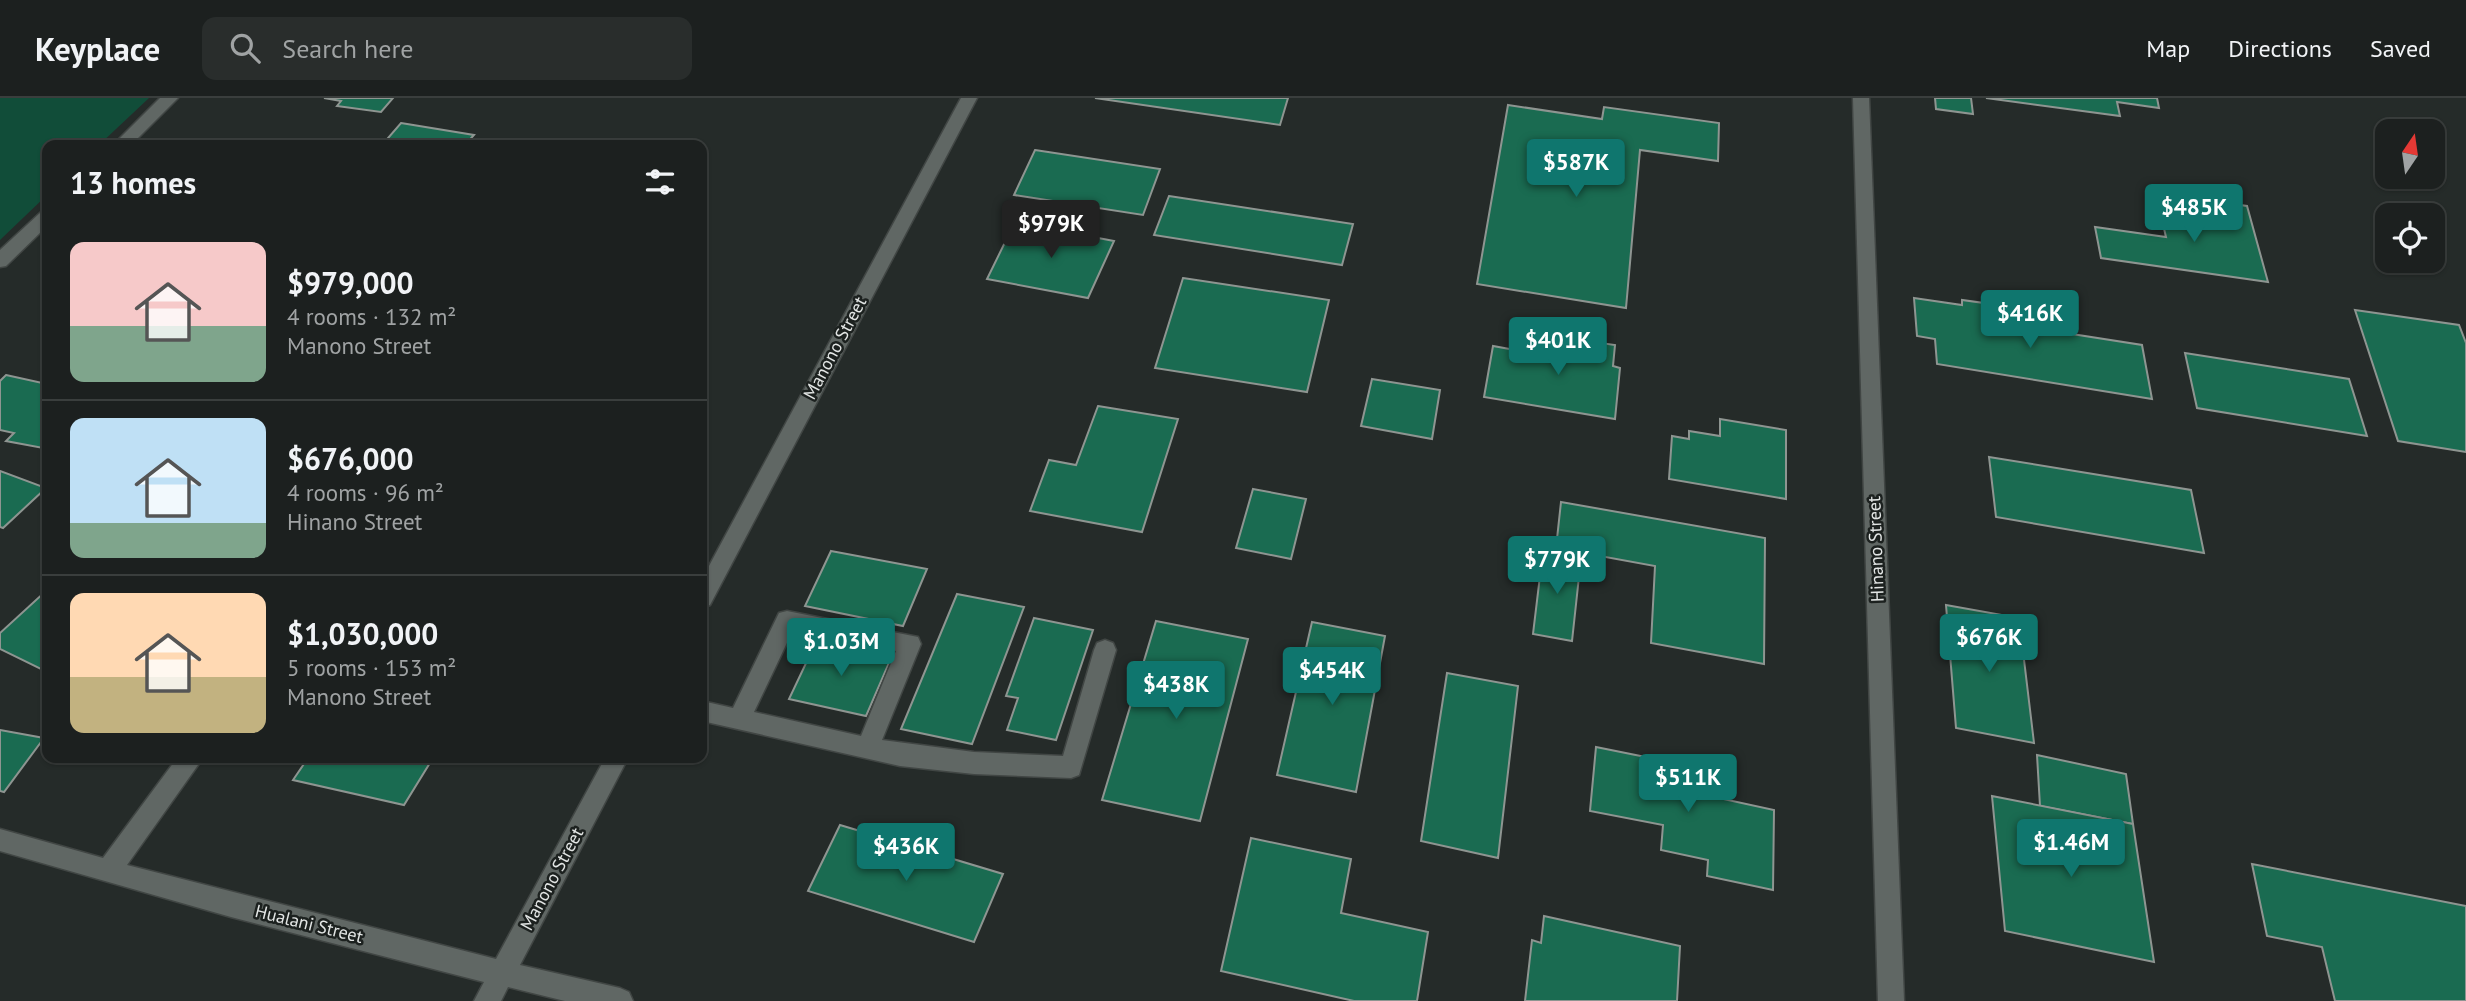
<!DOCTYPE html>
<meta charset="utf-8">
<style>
:root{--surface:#1c201f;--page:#292d2c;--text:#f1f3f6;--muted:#a0a3a4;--line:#3a3e3d;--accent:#0f766e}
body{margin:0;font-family:"PT Sans",sans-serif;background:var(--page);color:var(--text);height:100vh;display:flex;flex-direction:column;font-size:26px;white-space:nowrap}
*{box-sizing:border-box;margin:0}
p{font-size:23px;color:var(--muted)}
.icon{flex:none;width:38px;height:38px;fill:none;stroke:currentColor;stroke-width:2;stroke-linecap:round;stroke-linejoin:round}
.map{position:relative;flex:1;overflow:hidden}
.sheet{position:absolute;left:42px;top:42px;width:665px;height:623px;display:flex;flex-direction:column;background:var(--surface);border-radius:14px;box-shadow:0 2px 5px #0004,0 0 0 2px var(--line)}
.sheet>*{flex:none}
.needle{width:46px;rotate:13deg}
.buttons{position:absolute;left:2375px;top:21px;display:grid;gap:14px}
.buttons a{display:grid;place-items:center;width:70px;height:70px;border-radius:14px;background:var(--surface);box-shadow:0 2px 5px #0004,0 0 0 2px var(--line);font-size:35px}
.price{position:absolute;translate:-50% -60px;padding:0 16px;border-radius:7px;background:var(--accent);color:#fff;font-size:23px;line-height:46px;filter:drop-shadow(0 2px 4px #0008)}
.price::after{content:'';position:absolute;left:50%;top:42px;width:21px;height:16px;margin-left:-10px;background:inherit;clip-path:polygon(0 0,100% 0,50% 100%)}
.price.on{background:#222;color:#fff}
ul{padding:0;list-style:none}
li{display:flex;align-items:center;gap:21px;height:175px;padding:0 28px}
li+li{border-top:2px solid var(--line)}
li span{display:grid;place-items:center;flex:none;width:196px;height:140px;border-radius:14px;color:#555}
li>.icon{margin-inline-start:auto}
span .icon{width:84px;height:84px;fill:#fffc;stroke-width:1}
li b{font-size:30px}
h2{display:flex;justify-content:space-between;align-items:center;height:84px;padding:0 28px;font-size:30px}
header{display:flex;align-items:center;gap:42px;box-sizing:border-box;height:98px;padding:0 35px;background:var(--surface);border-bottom:2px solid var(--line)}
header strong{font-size:33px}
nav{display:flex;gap:38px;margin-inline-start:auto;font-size:24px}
.search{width:490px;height:63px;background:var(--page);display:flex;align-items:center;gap:18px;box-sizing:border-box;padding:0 24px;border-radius:14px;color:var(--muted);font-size:26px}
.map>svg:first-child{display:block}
.green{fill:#114d39}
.building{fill:#1a6b51;stroke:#8e9591;stroke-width:2}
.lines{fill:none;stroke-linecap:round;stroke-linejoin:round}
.minor-casing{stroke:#414644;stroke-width:3}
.minor{fill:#606764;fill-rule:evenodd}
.labels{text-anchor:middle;stroke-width:5;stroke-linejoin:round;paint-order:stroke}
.street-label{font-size:18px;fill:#e3e6e5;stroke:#1c211f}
</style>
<header>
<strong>Keyplace</strong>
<div class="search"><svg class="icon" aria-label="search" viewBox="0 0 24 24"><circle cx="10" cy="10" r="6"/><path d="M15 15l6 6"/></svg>Search here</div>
<nav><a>Map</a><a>Directions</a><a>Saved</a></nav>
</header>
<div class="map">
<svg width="2466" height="903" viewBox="0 0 2466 903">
<rect width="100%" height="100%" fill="#252b29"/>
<polygon class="green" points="0,0 149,0 99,47 47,47 47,97 0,142"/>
<g class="building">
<polygon points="324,0 393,0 381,14 337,8 341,3"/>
<polygon points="1095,0 1288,0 1280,27"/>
<polygon points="1935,0 1971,0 1973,16 1936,11"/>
<polygon points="1986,0 2157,0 2159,10 2117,4 2120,18"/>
<polygon points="1508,7 1602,21 1604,9 1719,25 1718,63 1640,52 1626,210 1477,186"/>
<polygon points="401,25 474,37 465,47 382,47"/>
<polygon points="1035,52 1160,71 1143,117 1014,97"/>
<polygon points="1169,98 1353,126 1342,167 1154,137"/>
<polygon points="2196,101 2247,108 2268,184 2101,160 2095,129 2166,139 2162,122 2203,128"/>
<polygon points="1015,124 1114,143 1088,200 987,181"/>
<polygon points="1183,180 1329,202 1307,294 1155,270"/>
<polygon points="1914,200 1962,207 1962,202 1998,207 2001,225 2142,247 2152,301 1937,266 1935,241 1917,238"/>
<polygon points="2355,212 2459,227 2466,245 2466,354 2398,343"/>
<polygon points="1546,237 1615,247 1613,268 1620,270 1615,321 1484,299 1493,248 1543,257"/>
<polygon points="2185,255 2349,281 2367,338 2197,310"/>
<polygon points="6,277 47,286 47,345 43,350 6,343 14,335 0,332 0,283"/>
<polygon points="1372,281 1440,292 1432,341 1361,328"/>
<polygon points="1098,308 1178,321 1142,434 1030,413 1049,362 1076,367"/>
<polygon points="1720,321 1786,332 1786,401 1669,381 1672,338 1689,341 1689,333 1720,338"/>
<polygon points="1989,359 2191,392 2204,455 1996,419"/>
<polygon points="0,373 46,390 3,430 0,429"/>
<polygon points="1253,391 1306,401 1291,461 1236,450"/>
<polygon points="1561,404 1765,440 1764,566 1651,545 1655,468 1556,450"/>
<polygon points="831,453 927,471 903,528 805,508"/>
<polygon points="1543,453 1581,460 1572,543 1533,536"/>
<polygon points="47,492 47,574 0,551 0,535"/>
<polygon points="957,496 1024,509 972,646 901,631"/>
<polygon points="1946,507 2019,520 2034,645 1956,630"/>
<polygon points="1034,520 1093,532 1056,642 1007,632 1018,600 1006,598"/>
<polygon points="1156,523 1248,541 1200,723 1102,702"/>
<polygon points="1312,524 1385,538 1356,694 1277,677"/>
<polygon points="817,542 892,558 866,618 789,601"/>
<polygon points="1447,575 1518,588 1498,760 1421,743"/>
<polygon points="0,632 44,640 4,694 0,693"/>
<polygon points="1596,649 1715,673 1714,699 1774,712 1773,792 1707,778 1708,762 1661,752 1663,727 1590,713"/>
<polygon points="2037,657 2126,676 2133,726 2040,708"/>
<polygon points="308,660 433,660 404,707 293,682"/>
<polygon points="1992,698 2133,726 2154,864 2005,833"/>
<polygon points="840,727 1003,776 974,844 808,793"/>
<polygon points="1251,740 1351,761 1341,815 1428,834 1417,903 1354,903 1221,873"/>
<polygon points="2252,766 2466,808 2466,903 2335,903 2322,849 2267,838"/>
<polygon points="1544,818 1680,848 1677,903 1525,903 1532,842 1541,845"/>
</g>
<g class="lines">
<defs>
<g id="minor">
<polygon points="160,0 178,0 131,47 113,47"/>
<polygon points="961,0 977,0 710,507 702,510 702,481"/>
<polygon points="1853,0 1869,0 1904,903 1878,903"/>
<polygon points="47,112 47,128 6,168 0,169 0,152 41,114"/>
<path d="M 787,513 L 918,539 L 921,546 L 882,642 L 974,654 L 1063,658 L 1094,552 L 1097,545 L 1105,542 L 1113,545 L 1116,552 L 1079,677 L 1071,680 L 974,676 L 900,668 L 702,623 L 702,603 L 733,610 L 779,515 ZM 793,532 L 896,553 L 861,638 L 754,614 Z"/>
<polygon points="177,660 203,660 127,767 496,861 605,660 628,660 520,867 620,890 629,894 633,903 565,903 508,889 501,903 474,903 484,884 231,819 0,753 0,731 103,760"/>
</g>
</defs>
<use href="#minor" class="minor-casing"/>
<use href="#minor" class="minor"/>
</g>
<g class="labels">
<g class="street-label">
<text transform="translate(835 250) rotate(-62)" y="6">Manono Street</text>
<text transform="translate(1876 451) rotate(-92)" y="6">Hinano Street</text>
<text transform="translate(552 781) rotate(-62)" y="6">Manono Street</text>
<text transform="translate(309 826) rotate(14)" y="6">Hualani Street</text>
</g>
</g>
</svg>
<div class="buttons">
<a><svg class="needle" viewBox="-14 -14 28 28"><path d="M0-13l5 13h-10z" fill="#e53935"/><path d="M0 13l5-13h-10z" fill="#a0a3a4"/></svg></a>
<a><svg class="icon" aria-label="locate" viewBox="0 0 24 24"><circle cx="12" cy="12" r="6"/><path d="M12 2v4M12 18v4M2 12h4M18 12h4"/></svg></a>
</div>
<b class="price" style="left:1576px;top:101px">$587K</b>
<b class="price" style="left:2194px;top:146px">$485K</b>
<b class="price on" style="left:1051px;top:162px">$979K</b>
<b class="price" style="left:2030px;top:252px">$416K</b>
<b class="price" style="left:1558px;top:279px">$401K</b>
<b class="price" style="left:1557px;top:498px">$779K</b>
<b class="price" style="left:1989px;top:576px">$676K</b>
<b class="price" style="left:841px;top:580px">$1.03M</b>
<b class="price" style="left:1332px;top:609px">$454K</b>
<b class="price" style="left:1176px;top:623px">$438K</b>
<b class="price" style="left:1688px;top:716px">$511K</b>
<b class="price" style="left:2071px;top:781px">$1.46M</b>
<b class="price" style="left:906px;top:785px">$436K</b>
<section class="sheet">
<h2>13 homes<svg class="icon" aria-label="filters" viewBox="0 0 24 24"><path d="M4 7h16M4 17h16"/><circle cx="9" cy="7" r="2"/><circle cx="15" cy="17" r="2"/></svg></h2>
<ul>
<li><span style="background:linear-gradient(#f6c9c9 60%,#7fa58c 0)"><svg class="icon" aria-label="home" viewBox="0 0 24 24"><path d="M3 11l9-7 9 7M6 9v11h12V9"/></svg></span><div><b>$979,000</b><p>4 rooms · 132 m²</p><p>Manono Street</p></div></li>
<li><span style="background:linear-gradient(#bfe0f5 75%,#7fa58c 0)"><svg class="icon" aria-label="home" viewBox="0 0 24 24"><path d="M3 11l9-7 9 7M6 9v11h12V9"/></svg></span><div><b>$676,000</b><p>4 rooms · 96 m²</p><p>Hinano Street</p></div></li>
<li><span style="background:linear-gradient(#ffd9b3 60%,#c2b280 0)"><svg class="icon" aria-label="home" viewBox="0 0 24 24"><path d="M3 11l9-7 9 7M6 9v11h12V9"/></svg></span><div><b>$1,030,000</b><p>5 rooms · 153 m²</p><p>Manono Street</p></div></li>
</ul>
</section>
</div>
